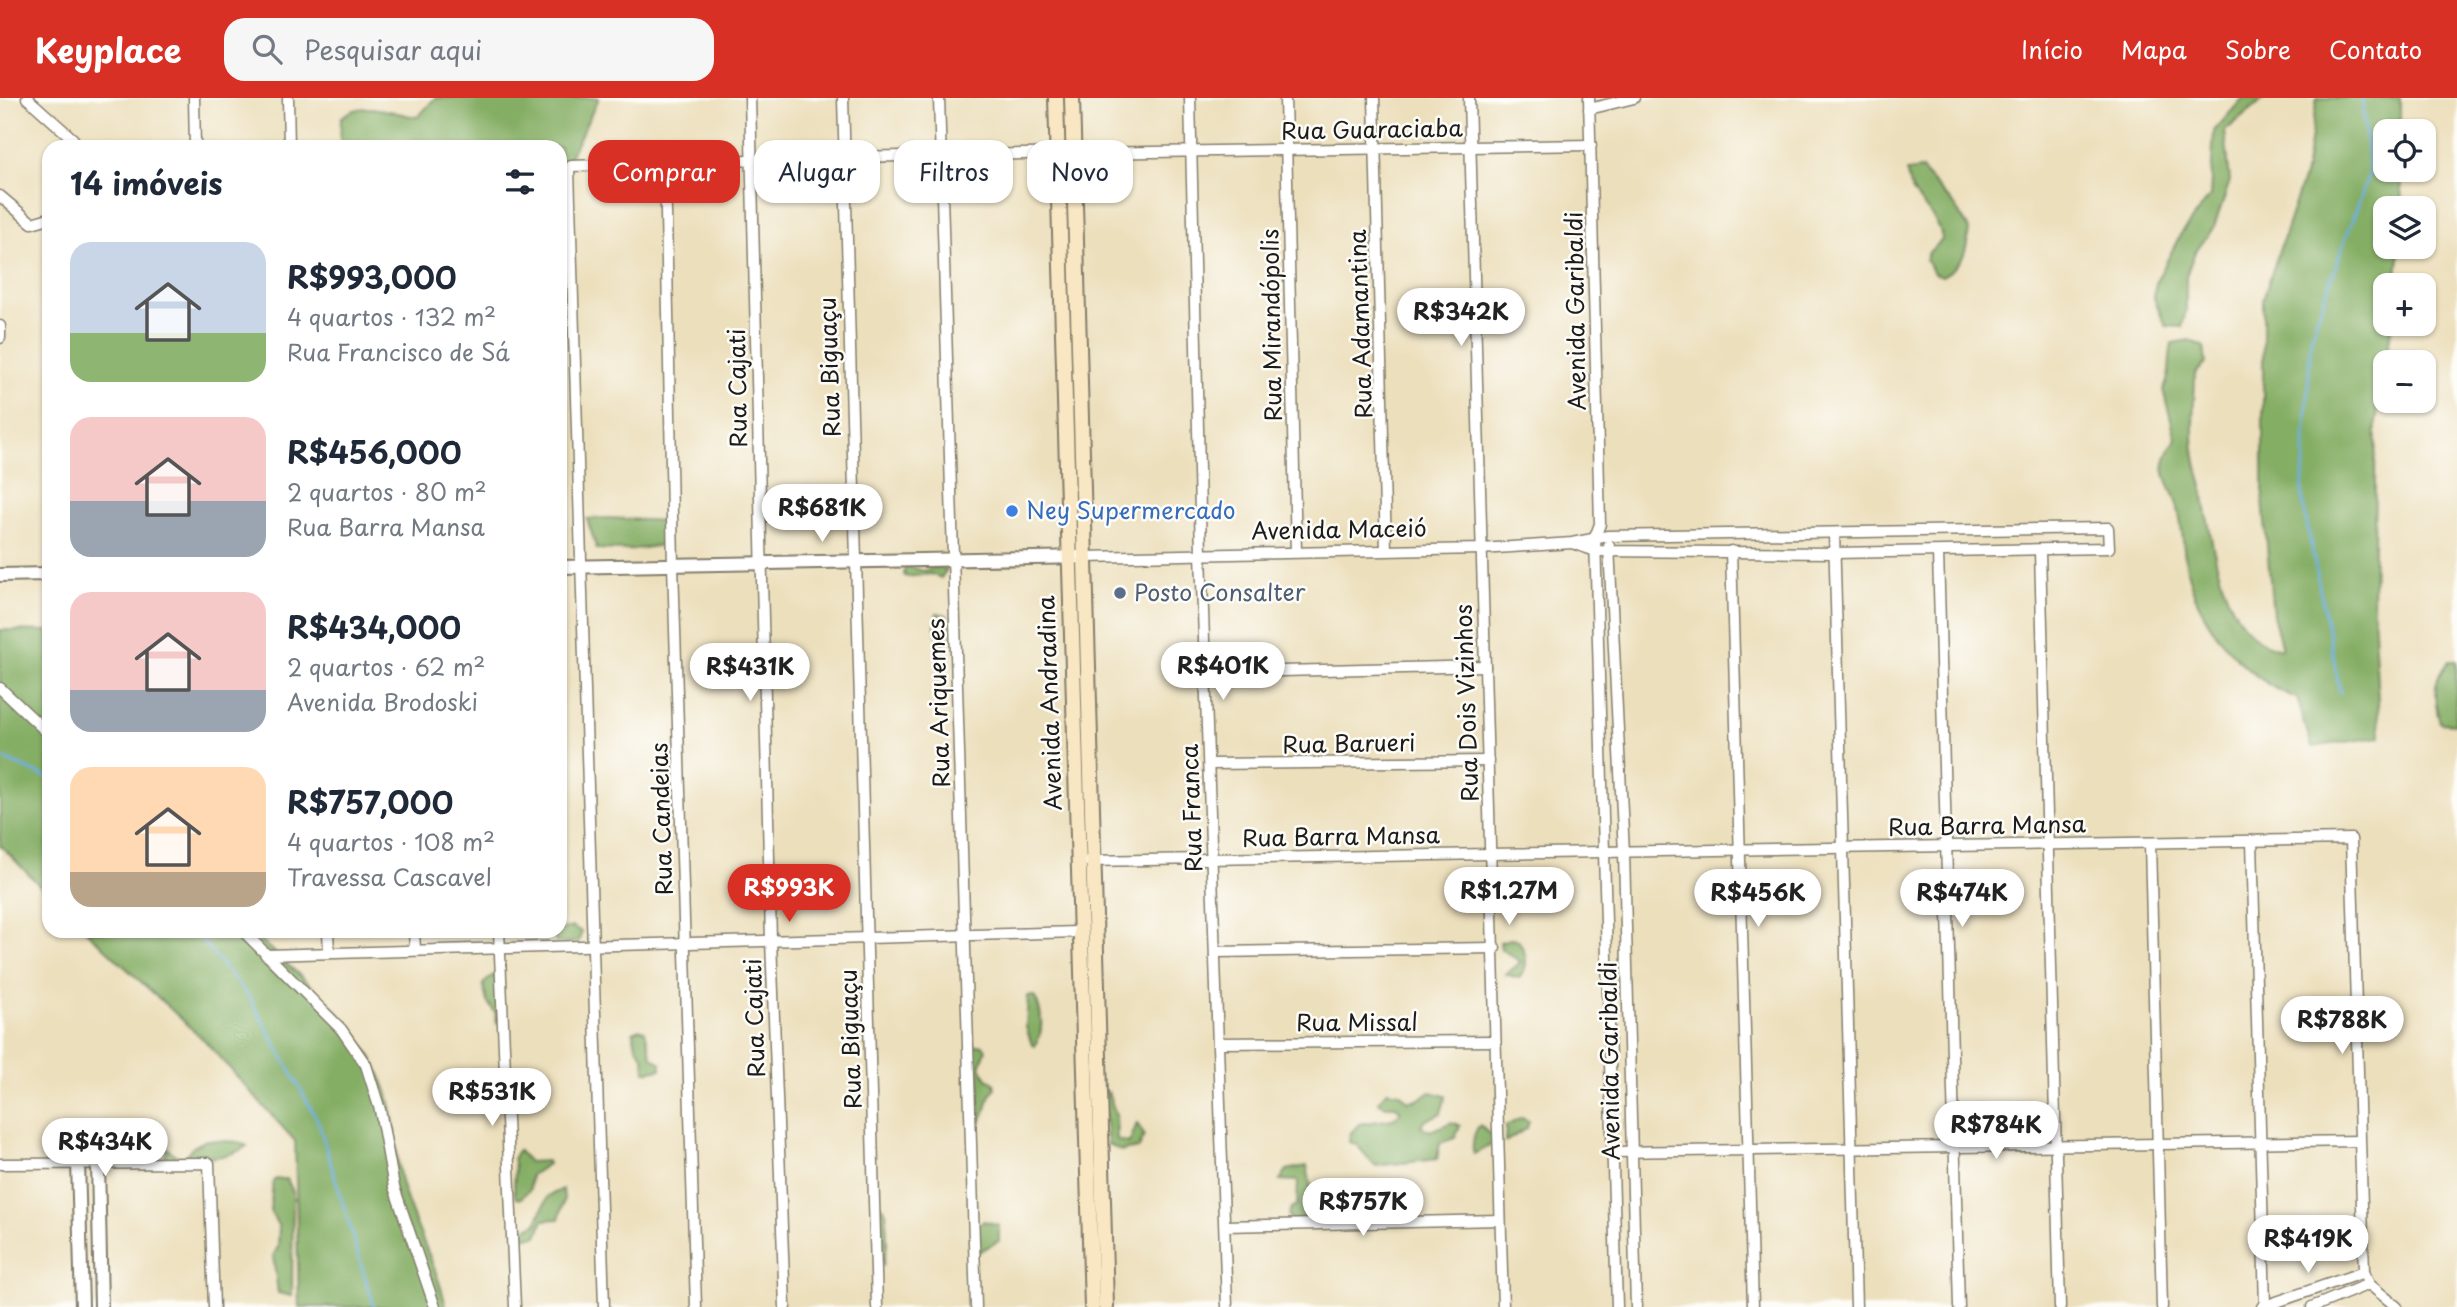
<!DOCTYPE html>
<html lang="pt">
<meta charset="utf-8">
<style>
:root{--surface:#fff;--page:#f6f6f7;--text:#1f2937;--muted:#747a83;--accent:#d93025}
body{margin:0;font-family:"Playpen Sans",sans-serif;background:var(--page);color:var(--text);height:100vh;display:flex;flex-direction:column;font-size:26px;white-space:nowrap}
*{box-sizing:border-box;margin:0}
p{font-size:23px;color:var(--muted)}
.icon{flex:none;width:38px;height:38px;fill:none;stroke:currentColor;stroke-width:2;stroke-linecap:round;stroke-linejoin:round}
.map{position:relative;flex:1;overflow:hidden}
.drawer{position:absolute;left:42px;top:42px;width:525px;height:798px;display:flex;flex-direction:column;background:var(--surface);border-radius:21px;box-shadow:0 2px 5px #0004}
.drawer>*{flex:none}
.banner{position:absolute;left:588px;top:42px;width:665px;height:63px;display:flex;gap:14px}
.tools{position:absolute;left:2373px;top:21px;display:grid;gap:14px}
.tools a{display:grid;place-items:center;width:63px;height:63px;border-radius:14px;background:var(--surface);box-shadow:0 2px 5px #0004;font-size:35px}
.price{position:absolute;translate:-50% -60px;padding:0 16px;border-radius:24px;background:#fff;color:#222;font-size:23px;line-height:46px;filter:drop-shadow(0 2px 4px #0008)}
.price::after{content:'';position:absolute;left:50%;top:42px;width:21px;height:16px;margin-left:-10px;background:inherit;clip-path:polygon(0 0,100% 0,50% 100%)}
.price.current{background:var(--accent);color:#fff}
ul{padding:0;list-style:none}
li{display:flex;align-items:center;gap:21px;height:175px;padding:0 28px}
li span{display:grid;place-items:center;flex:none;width:196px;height:140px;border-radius:21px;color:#555}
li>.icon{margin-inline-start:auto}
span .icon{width:84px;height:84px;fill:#fffc;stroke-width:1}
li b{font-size:30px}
h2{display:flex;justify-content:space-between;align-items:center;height:84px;padding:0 28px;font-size:30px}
.chip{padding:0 24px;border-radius:21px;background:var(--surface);box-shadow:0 2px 5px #0004;font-size:24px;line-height:63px}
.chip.current{background:var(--accent);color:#fff}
header{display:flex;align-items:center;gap:42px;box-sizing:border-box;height:98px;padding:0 35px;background:var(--accent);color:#fff}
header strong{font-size:33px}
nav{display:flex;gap:38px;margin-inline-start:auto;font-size:24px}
.search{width:490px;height:63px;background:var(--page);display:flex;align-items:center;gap:18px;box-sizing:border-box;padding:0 24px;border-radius:21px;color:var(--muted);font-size:26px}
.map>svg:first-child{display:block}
.forest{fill:#85ae65;stroke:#506540;stroke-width:2}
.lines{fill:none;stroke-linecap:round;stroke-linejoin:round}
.stream{stroke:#6db0e2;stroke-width:2.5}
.minor-casing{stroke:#847e6c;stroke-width:13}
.tertiary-casing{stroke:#847e6c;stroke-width:16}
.secondary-casing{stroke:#847e6c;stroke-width:18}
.minor{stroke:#fff;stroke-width:10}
.tertiary{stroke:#fff;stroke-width:12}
.secondary{stroke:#f9e7c3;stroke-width:14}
.shop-dot{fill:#3f7fe0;stroke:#fdfcf7;stroke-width:2.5}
.service-dot{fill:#5c6f8a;stroke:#fdfcf7;stroke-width:2.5}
.labels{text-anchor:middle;stroke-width:5;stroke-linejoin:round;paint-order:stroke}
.street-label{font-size:23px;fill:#1c1c1c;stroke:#fdfcf7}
.shop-label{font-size:23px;fill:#366cbe;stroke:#fdfcf7;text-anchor:start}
.service-label{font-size:23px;fill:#4e5e75;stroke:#fdfcf7;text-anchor:start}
</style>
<header>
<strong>Keyplace</strong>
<div class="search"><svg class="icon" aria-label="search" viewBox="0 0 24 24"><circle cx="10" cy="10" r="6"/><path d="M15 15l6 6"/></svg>Pesquisar aqui</div>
<nav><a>Início</a><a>Mapa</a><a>Sobre</a><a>Contato</a></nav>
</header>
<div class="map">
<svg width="2457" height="1209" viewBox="0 0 2457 1209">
<rect width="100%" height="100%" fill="#fdfcf7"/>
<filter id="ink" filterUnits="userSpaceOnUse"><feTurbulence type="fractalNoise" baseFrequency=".0143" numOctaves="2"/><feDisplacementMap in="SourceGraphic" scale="14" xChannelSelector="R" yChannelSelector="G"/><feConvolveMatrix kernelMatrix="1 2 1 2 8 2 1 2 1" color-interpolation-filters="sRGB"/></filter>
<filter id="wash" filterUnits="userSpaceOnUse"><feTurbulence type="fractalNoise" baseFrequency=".00686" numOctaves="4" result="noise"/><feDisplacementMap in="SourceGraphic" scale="28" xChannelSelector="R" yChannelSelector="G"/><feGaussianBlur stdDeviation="1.57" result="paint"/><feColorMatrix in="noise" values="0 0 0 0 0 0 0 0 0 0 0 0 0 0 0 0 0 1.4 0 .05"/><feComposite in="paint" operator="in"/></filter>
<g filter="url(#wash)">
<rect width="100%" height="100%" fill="#ecdfbc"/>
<g class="forest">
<path d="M 435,0 L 599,0 L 563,73 L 564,181 L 560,185 L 560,49 L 340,49 L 341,20 C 362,0 393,16 418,19 Z"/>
<polygon points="2243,0 2265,0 2225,33 2230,83 2214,129 2194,156 2186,178 2186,211 2182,229 2166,228 2153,198 2157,182 2180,137 2210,98 2214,33"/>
<path d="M 2317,0 L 2400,0 L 2400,33 L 2385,33 L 2385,72 L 2401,72 L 2402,110 L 2385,110 L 2385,149 L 2400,149 L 2396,187 L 2385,187 L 2385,226 L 2392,226 L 2376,323 L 2373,513 L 2380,639 L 2312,649 L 2297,600 C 2248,583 2203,531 2189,480 C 2183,459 2184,438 2179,416 C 2173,380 2151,379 2176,341 L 2163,292 C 2172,277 2168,263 2172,245 L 2189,242 L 2204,249 L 2206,265 L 2195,276 C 2195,300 2191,327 2194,351 C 2195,365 2200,379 2203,393 C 2212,442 2221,541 2282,551 L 2273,517 L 2263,401 L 2263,201 L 2305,75 Z"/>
<path d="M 1921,71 L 1955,108 L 1969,131 C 1967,154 1963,167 1942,178 L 1934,175 L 1926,162 L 1929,154 L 1942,142 C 1940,114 1907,102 1907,73 Z"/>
<polygon points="609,420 664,423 666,431 662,447 631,452 597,451 587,421"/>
<polygon points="905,467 923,473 935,469 947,471 941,480 931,476 907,479 904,477"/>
<path d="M 937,515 L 947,517 C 952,528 949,544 943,553 L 935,530 Z"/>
<polygon points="0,532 49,533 49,797 0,747"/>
<path d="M 2449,563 L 2457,563 L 2455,626 L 2440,625 C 2433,601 2432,581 2449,563 Z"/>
<polygon points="573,829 582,834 578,844 556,845 553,833"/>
<path d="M 86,833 L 250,833 C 302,881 372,931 390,1004 C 397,1030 395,1057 401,1083 C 412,1126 437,1165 446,1209 L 299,1209 L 295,1043 L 204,942 Z"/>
<path d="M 1510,841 L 1518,842 C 1526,854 1531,868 1519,880 L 1506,876 L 1521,864 L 1501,851 L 1500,844 Z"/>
<polygon points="496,875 499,922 497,925 495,914 487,904 483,886"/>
<path d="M 1028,898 L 1034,898 C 1043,913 1044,934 1035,948 L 1032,947 L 1026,929 Z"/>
<polygon points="639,931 645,933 652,959 661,965 661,971 645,974 644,960 636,948 633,934"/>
<path d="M 983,947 L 986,952 L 980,969 L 987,981 L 994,985 L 995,991 C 984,1001 990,1016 977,1026 L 975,1023 L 977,1000 L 972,954 L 975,948 Z"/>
<polygon points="1387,993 1400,995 1408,1003 1417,1002 1431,994 1446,998 1441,1015 1424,1023 1421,1028 1430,1033 1452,1024 1460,1028 1455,1040 1440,1045 1437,1061 1375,1068 1356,1046 1349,1044 1350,1036 1359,1026 1393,1021 1401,1014 1396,1008 1384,1008 1378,1004"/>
<polygon points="1108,994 1116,1017 1117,1042 1129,1045 1137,1025 1144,1037 1139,1050 1121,1053 1108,1046 1103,1000"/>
<polygon points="1521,1020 1529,1023 1527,1030 1505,1044 1506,1028"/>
<path d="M 1480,1027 L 1489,1036 L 1495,1034 L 1496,1044 L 1474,1056 C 1471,1050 1474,1032 1480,1027 Z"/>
<path d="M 206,1042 L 238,1044 L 247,1048 C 230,1061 186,1064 165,1059 L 167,1050 L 178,1059 L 185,1059 L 193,1049 Z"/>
<path d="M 518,1052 L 529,1064 L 547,1063 L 548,1066 L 531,1077 L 530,1091 L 520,1101 L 516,1100 C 511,1087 518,1074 513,1061 Z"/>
<polygon points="1307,1068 1311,1090 1309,1116 1301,1122 1292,1122 1288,1117 1291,1110 1297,1107 1298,1083 1280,1082 1287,1072"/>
<polygon points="276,1081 287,1081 293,1094 292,1198 278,1195 273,1158 278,1149 279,1129 270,1113 273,1083"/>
<polygon points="1355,1087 1363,1105 1371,1096 1380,1101 1382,1113 1378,1118 1368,1121 1353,1112 1351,1092"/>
<polygon points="563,1091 564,1102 559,1121 543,1122 537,1138 520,1140 520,1133 536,1126 548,1098"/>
<polygon points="880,1107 886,1114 887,1147 883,1168 879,1147"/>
<polygon points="984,1123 999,1127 999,1143 978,1154 978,1127"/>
</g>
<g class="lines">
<g class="stream">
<polyline points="2340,594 2302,400 2311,237 2369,76 2362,0"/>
<polyline points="0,659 49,680"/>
<polyline points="194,833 250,900 318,1023 374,1209"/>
</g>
</g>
</g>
<g filter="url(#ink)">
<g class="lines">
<defs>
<g id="minor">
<polyline points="27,0 73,41 77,49"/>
<polyline points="194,0 195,49"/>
<polyline points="288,0 289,49"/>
<polyline points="750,0 771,842 785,1209"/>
<polyline points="843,0 877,1209"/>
<polyline points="939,0 976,1209"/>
<polyline points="1190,0 1201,455 1227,1209"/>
<polyline points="1285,0 1296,454"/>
<polyline points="1374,0 1386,452"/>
<polyline points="1469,0 1503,1209"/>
<polyline points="1589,0 1600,426 1595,439 1617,1209"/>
<polyline points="1589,11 1634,0"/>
<polyline points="665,64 673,467 696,1209"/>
<polyline points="0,98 32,125 49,120"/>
<polyline points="0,228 0,240"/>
<polyline points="1834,435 1856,1209"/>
<polyline points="1609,448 1624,755 1636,1209"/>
<polyline points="1731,453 1753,1209"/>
<polyline points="2040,453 2060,1209"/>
<polyline points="1938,454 1959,1209"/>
<polyline points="1085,459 1481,451 1572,445 1608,438 2108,430 2109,450 1834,455 1596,453 1572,445"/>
<polyline points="1207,575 1485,568"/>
<polyline points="0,590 49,636"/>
<polyline points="1211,666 1488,663"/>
<polyline points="2252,743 2265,1208"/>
<polyline points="2150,745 2162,1209"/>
<polyline points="1088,763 2351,741 2364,1174 2369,1186 2397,1209"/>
<polyline points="243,833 341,931 366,967 380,1012 394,1089 435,1209"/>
<polyline points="328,833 329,855"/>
<polyline points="414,833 415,852"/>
<polyline points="499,833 515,1209"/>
<polyline points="1217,854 1495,850"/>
<polyline points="266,857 1078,834"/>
<polyline points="1220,945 1495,943"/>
<polyline points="1613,1054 2359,1043"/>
<polyline points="0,1066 209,1065 214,1209"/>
<polyline points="1225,1128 1500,1122"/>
<polyline points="604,1209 569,72 571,68 844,59 1591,47"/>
<polyline points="2262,1209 2364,1174"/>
<polyline points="2312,1209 2369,1186"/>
</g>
<g id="tertiary">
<polyline points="560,469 1085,459"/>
<polyline points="0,477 49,476"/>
<polyline points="78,1064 82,1209"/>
<polyline points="98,1064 101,1209"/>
</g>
<g id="secondary">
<polyline points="1056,0 1092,1209"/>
<polyline points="1072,0 1106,1209"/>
</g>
</defs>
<use href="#minor" class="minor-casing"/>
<use href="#tertiary" class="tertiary-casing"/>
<use href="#secondary" class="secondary-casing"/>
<use href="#minor" class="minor"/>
<use href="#tertiary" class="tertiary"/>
<use href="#secondary" class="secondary"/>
</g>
</g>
<circle class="shop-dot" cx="1012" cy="413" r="7"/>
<circle class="service-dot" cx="1120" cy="495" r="7"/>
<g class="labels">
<g class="street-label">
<text transform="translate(1372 32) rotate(-1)" y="8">Rua Guaraciaba</text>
<text transform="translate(1576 213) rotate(-91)" y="8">Avenida Garibaldi</text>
<text transform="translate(1361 226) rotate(-92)" y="8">Rua Adamantina</text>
<text transform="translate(1272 227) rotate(-91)" y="8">Rua Mirandópolis</text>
<text transform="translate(830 269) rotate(-92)" y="8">Rua Biguaçu</text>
<text transform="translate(738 290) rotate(-91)" y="8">Rua Cajati</text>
<text transform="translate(1339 432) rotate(-1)" y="8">Avenida Maceió</text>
<text transform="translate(939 605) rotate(-92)" y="8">Rua Ariquemes</text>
<text transform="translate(1050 605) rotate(-92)" y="8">Avenida Andradina</text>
<text transform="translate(1467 605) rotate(-92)" y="8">Rua Dois Vizinhos</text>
<text transform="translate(1349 646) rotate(-1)" y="8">Rua Barueri</text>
<text transform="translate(1192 710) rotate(-92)" y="8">Rua Franca</text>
<text transform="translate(662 721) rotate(-92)" y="8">Rua Candeias</text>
<text transform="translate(1987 728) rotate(-1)" y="8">Rua Barra Mansa</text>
<text transform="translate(1341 739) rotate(-1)" y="8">Rua Barra Mansa</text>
<text transform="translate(755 920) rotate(-92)" y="8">Rua Cajati</text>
<text x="1357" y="933">Rua Missal</text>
<text transform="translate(851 941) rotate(-92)" y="8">Rua Biguaçu</text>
<text transform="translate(1610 963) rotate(-91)" y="8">Avenida Garibaldi</text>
</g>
<g class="shop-label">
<text x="1026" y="421">Ney Supermercado</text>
</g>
<g class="service-label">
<text x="1134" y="503">Posto Consalter</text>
</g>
</g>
</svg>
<div class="tools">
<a><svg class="icon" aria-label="locate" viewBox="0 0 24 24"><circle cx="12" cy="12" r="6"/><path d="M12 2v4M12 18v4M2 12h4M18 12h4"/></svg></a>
<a><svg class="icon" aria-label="layers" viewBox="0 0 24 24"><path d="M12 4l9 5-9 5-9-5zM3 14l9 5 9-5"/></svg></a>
<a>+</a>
<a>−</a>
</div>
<b class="price" style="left:1461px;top:250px">R$342K</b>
<b class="price" style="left:822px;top:446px">R$681K</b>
<b class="price" style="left:1223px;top:604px">R$401K</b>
<b class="price" style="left:750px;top:605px">R$431K</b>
<b class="price current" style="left:789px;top:826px">R$993K</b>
<b class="price" style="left:1509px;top:829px">R$1.27M</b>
<b class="price" style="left:1758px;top:831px">R$456K</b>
<b class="price" style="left:1962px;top:831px">R$474K</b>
<b class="price" style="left:2342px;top:958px">R$788K</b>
<b class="price" style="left:492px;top:1030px">R$531K</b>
<b class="price" style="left:1996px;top:1063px">R$784K</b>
<b class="price" style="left:105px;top:1080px">R$434K</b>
<b class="price" style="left:1363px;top:1140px">R$757K</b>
<b class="price" style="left:2308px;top:1177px">R$419K</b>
<div class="banner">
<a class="chip current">Comprar</a>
<a class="chip">Alugar</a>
<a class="chip">Filtros</a>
<a class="chip">Novo</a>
</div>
<section class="drawer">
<h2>14 imóveis<svg class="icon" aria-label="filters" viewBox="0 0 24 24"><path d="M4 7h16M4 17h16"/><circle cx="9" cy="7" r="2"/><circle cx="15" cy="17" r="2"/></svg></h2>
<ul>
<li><span style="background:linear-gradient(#c9d6e8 65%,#8fb573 0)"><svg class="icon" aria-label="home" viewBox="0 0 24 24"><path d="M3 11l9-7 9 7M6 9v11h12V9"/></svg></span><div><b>R$993,000</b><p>4 quartos · 132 m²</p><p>Rua Francisco de Sá</p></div></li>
<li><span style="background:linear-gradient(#f6c9c9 60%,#9aa5b1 0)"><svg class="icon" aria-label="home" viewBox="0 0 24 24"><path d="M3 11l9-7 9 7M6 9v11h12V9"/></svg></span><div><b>R$456,000</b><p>2 quartos · 80 m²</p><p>Rua Barra Mansa</p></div></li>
<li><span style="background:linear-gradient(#f6c9c9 70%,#9aa5b1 0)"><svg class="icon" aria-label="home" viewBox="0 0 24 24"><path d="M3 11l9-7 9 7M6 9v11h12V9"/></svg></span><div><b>R$434,000</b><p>2 quartos · 62 m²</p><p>Avenida Brodoski</p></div></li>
<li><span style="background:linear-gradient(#ffd9b3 75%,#b9a48a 0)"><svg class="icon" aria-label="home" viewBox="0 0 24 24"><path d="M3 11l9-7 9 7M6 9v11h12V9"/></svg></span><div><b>R$757,000</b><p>4 quartos · 108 m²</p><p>Travessa Cascavel</p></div></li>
</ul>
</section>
</div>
